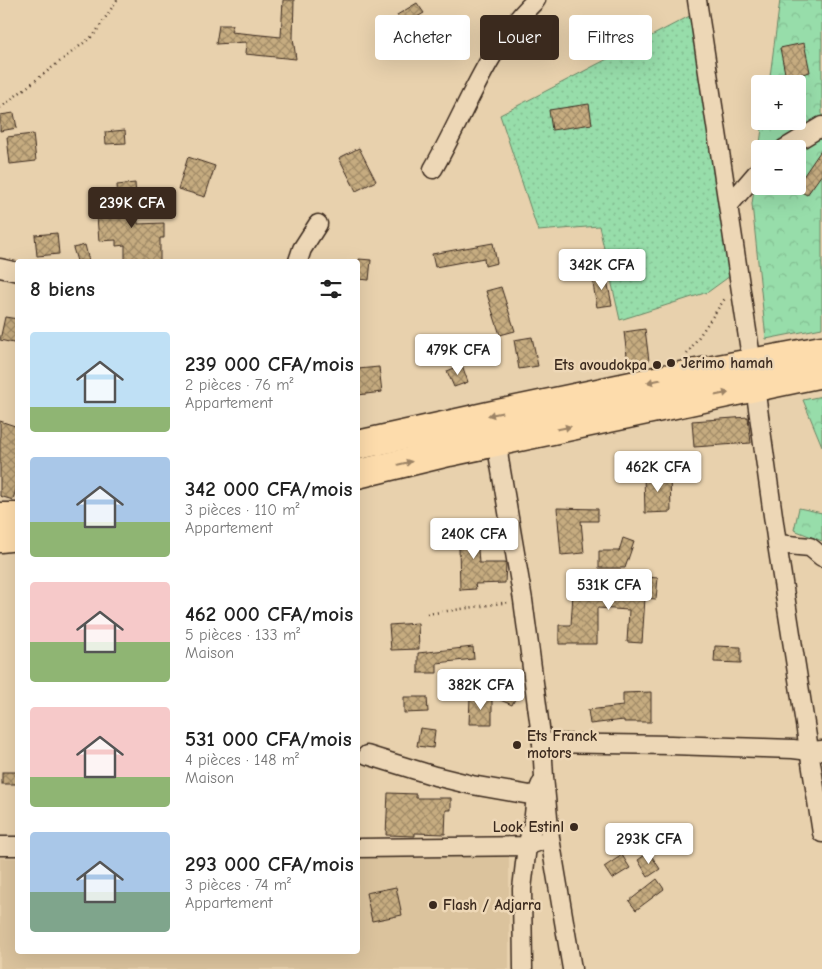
<!DOCTYPE html>
<html lang="fr">
<meta charset="utf-8">
<style>
:root{--surface:#fff;--page:#f2f2f2;--text:#222;--muted:#767676;--accent:#3b2a1e}
body{margin:0;font-family:"Comic Neue",sans-serif;background:var(--page);color:var(--text);height:100vh;display:flex;flex-direction:column;font-size:19px;white-space:nowrap}
*{box-sizing:border-box;margin:0}
p{font-size:16px;color:var(--muted)}
.icon{flex:none;width:28px;height:28px;fill:none;stroke:currentColor;stroke-width:2;stroke-linecap:round;stroke-linejoin:round}
.map{position:relative;flex:1;overflow:hidden}
.sheet{position:absolute;left:15px;top:259px;width:345px;height:695px;display:flex;flex-direction:column;background:var(--surface);border-radius:5px;box-shadow:0 5px 20px #0002}
.sheet>*{flex:none}
.hud{position:absolute;left:375px;top:15px;width:371px;height:45px;display:flex;gap:10px}
.fabs{position:absolute;left:751px;top:75px;display:grid;gap:10px}
.fabs a{display:grid;place-items:center;width:55px;height:55px;border-radius:5px;background:var(--surface);box-shadow:0 5px 20px #0002;font-size:25px}
.price{position:absolute;translate:-50% -42px;padding:0 11px;border-radius:5px;background:#fff;color:#222;font-size:16px;line-height:32px;filter:drop-shadow(0 1px 2px #0008)}
.price::after{content:'';position:absolute;left:50%;top:30px;width:15px;height:11px;margin-left:-8px;background:inherit;clip-path:polygon(0 0,100% 0,50% 100%)}
.price.active{background:var(--accent);color:#fff}
ul{padding:0;list-style:none}
li{display:flex;align-items:center;gap:15px;height:125px;padding:0 15px}
li span{display:grid;place-items:center;flex:none;width:140px;height:100px;border-radius:5px;color:#555}
li>.icon{margin-inline-start:auto}
span .icon{width:60px;height:60px;fill:#fffc;stroke-width:1}
li b{font-size:21px}
h2{display:flex;justify-content:space-between;align-items:center;height:60px;padding:0 15px;font-size:21px}
.tag{padding:0 18px;border-radius:5px;background:var(--surface);box-shadow:0 5px 20px #0002;font-size:18px;line-height:45px}
.tag.active{background:var(--accent);color:#fff}
.map>svg:first-child{display:block}
.built{fill:#dbc39d}
.grass{fill:url(#grass-dots);stroke:#698464}
.forest{fill:url(#forest-crowns);stroke:#698464;fill-rule:evenodd}
.building{fill:url(#building-cross-hatch);stroke:#3b2a1e}
.lines{fill:none;stroke-linecap:round;stroke-linejoin:round}
.minor-casing{stroke:#3b2a1e;stroke-width:21}
.primary-casing{stroke:#3b2a1e;stroke-width:31}
.path{stroke:#3b2a1e;stroke-width:2.5;stroke-dasharray:1 4;stroke-linecap:butt}
.minor{stroke:#edd7b6;stroke-width:18}
.primary{stroke:#fddcac;stroke-width:28}
.oneway{fill:#9c8365}
.poi-dot{fill:#3b2a1e;stroke:#edd7b6;stroke-width:2}
.labels{text-anchor:middle;stroke-width:5;stroke-linejoin:round;paint-order:stroke}
.poi-label{font-size:15px;font-weight:bold;fill:#3b2a1e;stroke:#edd7b6;text-anchor:start}
</style>
<div class="map">
<svg width="822" height="969" viewBox="0 0 822 969">
<defs>
<pattern id="grass-dots" width="8" height="8" patternUnits="userSpaceOnUse" patternTransform="scale(1.25)"><rect width="8" height="8" fill="#97ddaa"/><path d="M2 2h.1M6 6h.1" fill="none" stroke="#83be92" stroke-width="1.8" stroke-linecap="round"/></pattern>
<pattern id="forest-crowns" width="20" height="18" patternUnits="userSpaceOnUse" patternTransform="scale(1.25)"><rect width="20" height="18" fill="#97ddaa"/><path d="M2 6a3 3 0 1 1 6 0M12 15a3 3 0 1 1 6 0" fill="none" stroke="#83be92"/></pattern>
<pattern id="building-cross-hatch" width="8" height="8" patternUnits="userSpaceOnUse" patternTransform="scale(1.25)"><rect width="8" height="8" fill="#c6ac80"/><path d="M0 0l8 8M0 8l8-8" fill="none" stroke="#a28c68"/></pattern>
</defs>
<rect width="100%" height="100%" fill="#e8d1ad"/>
<filter id="ink" filterUnits="userSpaceOnUse"><feTurbulence type="fractalNoise" baseFrequency=".02" numOctaves="2"/><feDisplacementMap in="SourceGraphic" scale="10" xChannelSelector="R" yChannelSelector="G"/><feConvolveMatrix kernelMatrix="1 2 1 2 8 2 1 2 1" color-interpolation-filters="sRGB"/></filter>
<g filter="url(#ink)">
<polygon class="built" points="509,853 509,969 0,969 0,858 17,858 18,951 358,951 358,855"/>
<polygon class="grass" points="705,8 741,268 708,292 620,320 599,226 538,231 500,115"/>
<g class="forest">
<path d="M 780,0 L 822,0 L 822,328 L 766,339 L 752,204 L 763,121 L 798,121 L 798,84 L 769,84 ZM 760,149 L 798,149 L 798,186 L 760,186 Z"/>
<polygon points="822,396 822,446 803,400"/>
<polygon points="799,508 822,513 822,541 794,530"/>
</g>
<g class="building">
<polygon points="283,0 294,0 293,38 296,59 245,54 246,42 216,44 219,25 233,25 231,32 281,37"/>
<polygon points="417,3 424,13 403,25 397,15"/>
<polygon points="804,43 810,72 786,78 780,48"/>
<polygon points="589,104 592,124 552,130 549,110"/>
<polygon points="14,113 17,128 0,131 0,115"/>
<polygon points="125,130 126,143 106,144 105,132"/>
<polygon points="33,134 36,161 10,164 7,137"/>
<polygon points="359,148 376,181 356,191 339,158"/>
<polygon points="822,149 822,174 807,195 794,188 798,186 798,184"/>
<polygon points="188,157 215,166 205,197 178,189"/>
<polygon points="135,183 138,224 164,223 164,238 160,238 160,261 125,261 125,245 116,246 116,240 99,241 97,217 119,215 117,185"/>
<polygon points="57,233 59,254 37,256 35,235"/>
<polygon points="493,243 497,263 485,266 484,258 435,267 432,254"/>
<polygon points="85,245 89,261 77,261 73,248"/>
<polygon points="359,259 371,260 369,280 358,279"/>
<polygon points="606,275 612,305 597,307 592,278"/>
<polygon points="501,287 515,331 500,335 486,291"/>
<polygon points="5,317 18,319 18,344 0,340"/>
<polygon points="645,329 649,361 628,364 624,332"/>
<polygon points="532,337 538,366 519,369 514,340"/>
<polygon points="462,365 468,382 454,387 447,371"/>
<polygon points="379,367 382,392 358,395 358,369"/>
<polygon points="748,417 751,443 694,447 692,421"/>
<polygon points="0,421 18,427 18,481 13,500 0,496"/>
<polygon points="670,474 671,512 645,513 644,475"/>
<polygon points="557,508 598,509 598,521 581,521 584,553 561,555"/>
<polygon points="476,523 479,563 506,563 505,583 475,584 476,589 460,590 459,547 453,547 452,524"/>
<polygon points="623,538 634,542 625,568 599,568 599,551 619,551"/>
<polygon points="622,575 658,578 656,599 645,598 642,643 627,642 629,610 597,608 597,644 559,644 559,625 571,625 573,594 623,597"/>
<polygon points="418,623 419,649 391,650 389,625"/>
<polygon points="715,646 741,647 741,663 714,662"/>
<polygon points="473,647 474,659 437,663 437,673 418,673 418,653"/>
<polygon points="503,689 517,695 512,705 498,699"/>
<polygon points="651,692 651,722 624,722 624,720 590,724 588,710 623,706 623,693"/>
<polygon points="404,697 427,697 428,712 404,713"/>
<polygon points="470,697 492,698 492,724 469,724"/>
<polygon points="420,728 435,730 433,748 417,746"/>
<rect x="2" y="772" width="16" height="12"/>
<polygon points="388,793 416,794 416,798 451,798 451,810 446,810 445,834 415,833 415,836 386,835"/>
<polygon points="649,852 660,869 648,877 638,860"/>
<polygon points="622,855 630,868 612,879 604,867"/>
<polygon points="657,879 664,889 636,910 629,901"/>
<polygon points="396,887 402,915 372,921 366,893"/>
</g>
<g class="lines">
<defs>
<g id="minor">
<polyline points="697,0 752,364"/>
<polyline points="784,149 822,126"/>
<path d="M 433,169 C 466,112 487,46 536,0"/>
<polyline points="729,205 760,169"/>
<polyline points="298,261 302,249 318,224"/>
<polyline points="0,268 18,272"/>
<polyline points="755,387 777,544 822,833"/>
<polyline points="498,442 499,459 523,600 542,743 544,777 550,838 572,969"/>
<polyline points="777,544 810,547 822,557"/>
<polyline points="542,743 671,745 793,749 810,751 822,750"/>
<polyline points="367,755 435,776 472,785 536,796"/>
<polyline points="0,846 18,846"/>
<polyline points="358,848 527,846 538,842"/>
<polyline points="523,969 522,889 527,846 533,824 536,796 541,784"/>
</g>
<g id="primary">
<polyline points="358,445 498,414 670,378 822,350"/>
<polyline points="358,474 449,452 822,373"/>
<polyline points="0,517 18,517"/>
<polyline points="0,538 18,536"/>
</g>
</defs>
<use href="#minor" class="minor-casing"/>
<use href="#primary" class="primary-casing"/>
<g class="path">
<polyline points="0,108 94,35 117,0"/>
<polyline points="687,354 726,297"/>
<polyline points="427,614 509,602"/>
</g>
<use href="#minor" class="minor"/>
<use href="#primary" class="primary"/>
</g>
<defs><path id="oneway-solid" d="M-6-.8H1V-3.2L6.5 0L1 3.2V.8H-6Z" transform="scale(1.25)"/></defs>
<g class="oneway">
<use href="#oneway-solid" transform="translate(654 381) rotate(168)"/>
<use href="#oneway-solid" transform="translate(722 394) rotate(-12)"/>
<use href="#oneway-solid" transform="translate(495 414) rotate(168)"/>
<use href="#oneway-solid" transform="translate(564 428) rotate(-12)"/>
<use href="#oneway-solid" transform="translate(405 463) rotate(-13)"/>
</g>
</g>
<g class="poi-dot">
<circle cx="671" cy="363" r="5"/>
<circle cx="657" cy="365" r="5"/>
<circle cx="517" cy="745" r="5"/>
<circle cx="574" cy="827" r="5"/>
<circle cx="433" cy="905" r="5"/>
</g>
<g class="labels">
<g class="poi-label">
<text x="681" y="368">Jerimo hamah</text>
<text x="647" y="370" text-anchor="end">Ets avoudokpa</text>
<text x="527" y="741">Ets Franck<tspan x="527" dy="17">motors</tspan></text>
<text x="564" y="832" text-anchor="end">Look Estinl</text>
<text x="443" y="910">Flash / Adjarra</text>
</g>
</g>
</svg>
<div class="fabs">
<a>+</a>
<a>−</a>
</div>
<b class="price active" style="left:132px;top:229px">239K CFA</b>
<b class="price" style="left:602px;top:291px">342K CFA</b>
<b class="price" style="left:458px;top:376px">479K CFA</b>
<b class="price" style="left:658px;top:493px">462K CFA</b>
<b class="price" style="left:474px;top:560px">240K CFA</b>
<b class="price" style="left:609px;top:611px">531K CFA</b>
<b class="price" style="left:481px;top:711px">382K CFA</b>
<b class="price" style="left:649px;top:865px">293K CFA</b>
<div class="hud">
<a class="tag">Acheter</a>
<a class="tag active">Louer</a>
<a class="tag">Filtres</a>
</div>
<section class="sheet">
<h2>8 biens<svg class="icon" aria-label="filters" viewBox="0 0 24 24"><path d="M4 7h16M4 17h16"/><circle cx="9" cy="7" r="2"/><circle cx="15" cy="17" r="2"/></svg></h2>
<ul>
<li><span style="background:linear-gradient(#bfe0f5 75%,#8fb573 0)"><svg class="icon" aria-label="home" viewBox="0 0 24 24"><path d="M3 11l9-7 9 7M6 9v11h12V9"/></svg></span><div><b>239 000 CFA/mois</b><p>2 pièces · 76 m²</p><p>Appartement</p></div></li>
<li><span style="background:linear-gradient(#a9c7e8 65%,#8fb573 0)"><svg class="icon" aria-label="home" viewBox="0 0 24 24"><path d="M3 11l9-7 9 7M6 9v11h12V9"/></svg></span><div><b>342 000 CFA/mois</b><p>3 pièces · 110 m²</p><p>Appartement</p></div></li>
<li><span style="background:linear-gradient(#f6c9c9 60%,#8fb573 0)"><svg class="icon" aria-label="home" viewBox="0 0 24 24"><path d="M3 11l9-7 9 7M6 9v11h12V9"/></svg></span><div><b>462 000 CFA/mois</b><p>5 pièces · 133 m²</p><p>Maison</p></div></li>
<li><span style="background:linear-gradient(#f6c9c9 70%,#8fb573 0)"><svg class="icon" aria-label="home" viewBox="0 0 24 24"><path d="M3 11l9-7 9 7M6 9v11h12V9"/></svg></span><div><b>531 000 CFA/mois</b><p>4 pièces · 148 m²</p><p>Maison</p></div></li>
<li><span style="background:linear-gradient(#a9c7e8 60%,#7fa58c 0)"><svg class="icon" aria-label="home" viewBox="0 0 24 24"><path d="M3 11l9-7 9 7M6 9v11h12V9"/></svg></span><div><b>293 000 CFA/mois</b><p>3 pièces · 74 m²</p><p>Appartement</p></div></li>
</ul>
</section>
</div>
